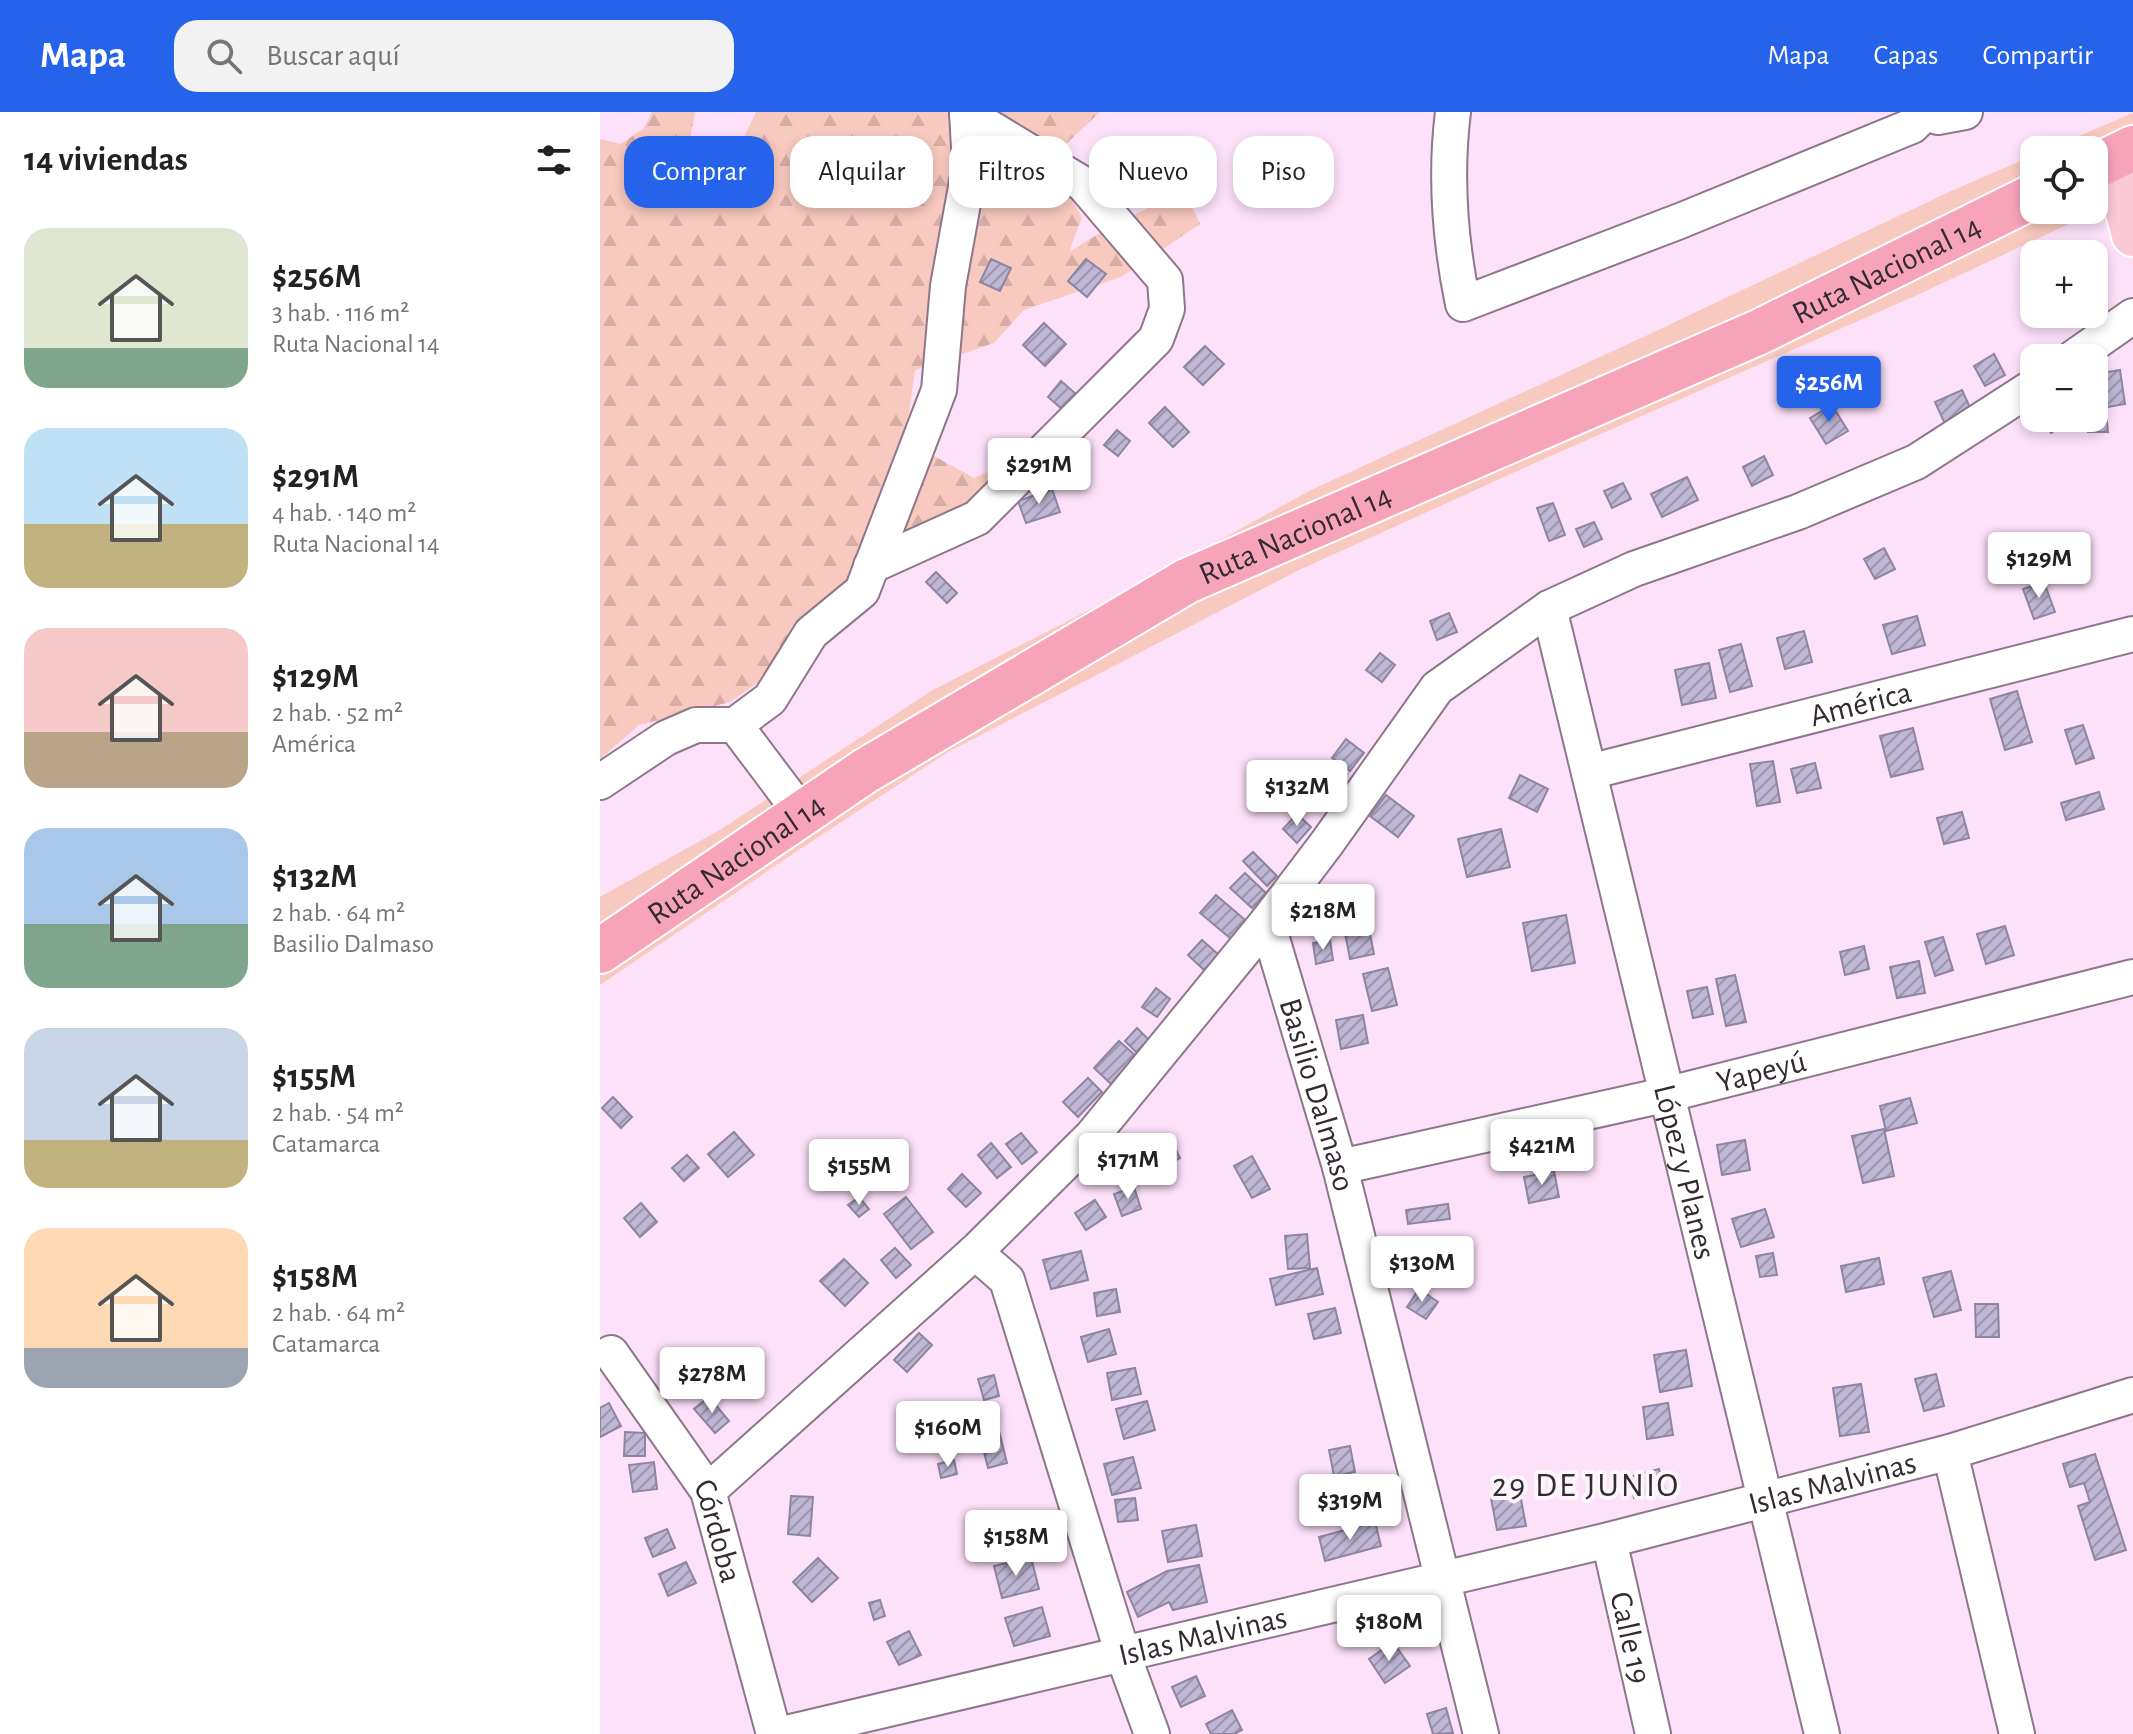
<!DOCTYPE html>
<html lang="es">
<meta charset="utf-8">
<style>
:root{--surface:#fff;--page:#f2f2f2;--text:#222;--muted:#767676;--accent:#2563eb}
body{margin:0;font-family:"Alegreya Sans",sans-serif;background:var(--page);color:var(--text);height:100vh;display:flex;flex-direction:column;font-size:30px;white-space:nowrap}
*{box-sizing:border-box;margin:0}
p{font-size:26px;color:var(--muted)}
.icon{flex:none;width:44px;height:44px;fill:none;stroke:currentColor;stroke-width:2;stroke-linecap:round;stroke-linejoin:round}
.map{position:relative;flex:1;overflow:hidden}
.details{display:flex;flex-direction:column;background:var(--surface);width:600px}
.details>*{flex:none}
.top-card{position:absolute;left:24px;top:24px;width:760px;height:72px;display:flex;gap:16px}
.fabs{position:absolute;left:1420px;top:24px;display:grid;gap:16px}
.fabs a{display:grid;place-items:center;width:88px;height:88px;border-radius:16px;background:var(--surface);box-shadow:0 4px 12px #0003;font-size:40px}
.price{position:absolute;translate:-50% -68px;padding:0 18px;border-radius:8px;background:#fff;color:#222;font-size:26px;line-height:52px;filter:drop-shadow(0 2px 4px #0008)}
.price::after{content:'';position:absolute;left:50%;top:48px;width:24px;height:18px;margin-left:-12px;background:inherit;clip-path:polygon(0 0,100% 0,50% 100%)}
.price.active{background:var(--accent);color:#fff}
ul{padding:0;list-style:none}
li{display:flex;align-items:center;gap:24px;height:200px;padding:0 24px}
li span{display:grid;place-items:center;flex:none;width:224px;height:160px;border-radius:24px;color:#555}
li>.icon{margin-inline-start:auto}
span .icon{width:96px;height:96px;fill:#fffc;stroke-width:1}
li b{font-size:34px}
h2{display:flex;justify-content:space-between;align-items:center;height:96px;padding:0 24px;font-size:34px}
.tag{padding:0 28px;border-radius:24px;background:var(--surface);box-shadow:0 4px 12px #0003;font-size:28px;line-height:72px}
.tag.active{background:var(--accent);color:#fff}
header{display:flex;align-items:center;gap:48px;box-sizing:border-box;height:112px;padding:0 40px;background:var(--accent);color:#fff}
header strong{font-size:38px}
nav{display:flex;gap:44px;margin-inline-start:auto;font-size:28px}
.search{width:560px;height:72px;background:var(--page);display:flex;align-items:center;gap:20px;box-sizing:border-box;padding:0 28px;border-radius:24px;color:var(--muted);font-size:30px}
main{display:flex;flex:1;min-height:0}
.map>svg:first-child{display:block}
.grass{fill:#f8c9be}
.forest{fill:url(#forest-firs)}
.building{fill:url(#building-hatch);stroke:#8d85a2;stroke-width:2}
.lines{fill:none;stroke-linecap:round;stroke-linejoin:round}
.minor-casing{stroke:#8e768b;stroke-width:38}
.major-casing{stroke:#fff;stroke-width:46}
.highway-casing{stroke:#fff;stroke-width:48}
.minor{stroke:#fff;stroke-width:34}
.major{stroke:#fac8d6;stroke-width:42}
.highway{stroke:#f7a4bb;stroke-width:44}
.labels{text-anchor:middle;stroke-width:8;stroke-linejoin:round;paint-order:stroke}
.street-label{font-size:32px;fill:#342a33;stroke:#fcf6fb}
.neighbourhood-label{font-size:34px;letter-spacing:2px;fill:#342a33;stroke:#fcf6fb}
</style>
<header>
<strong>Mapa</strong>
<div class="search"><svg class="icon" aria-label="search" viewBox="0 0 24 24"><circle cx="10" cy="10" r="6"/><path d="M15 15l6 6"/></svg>Buscar aquí</div>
<nav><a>Mapa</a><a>Capas</a><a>Compartir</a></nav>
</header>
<main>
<section class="details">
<h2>14 viviendas<svg class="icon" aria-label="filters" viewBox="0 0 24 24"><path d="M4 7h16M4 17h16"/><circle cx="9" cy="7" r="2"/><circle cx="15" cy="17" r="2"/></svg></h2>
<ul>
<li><span style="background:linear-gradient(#dfe7d0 75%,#7fa58c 0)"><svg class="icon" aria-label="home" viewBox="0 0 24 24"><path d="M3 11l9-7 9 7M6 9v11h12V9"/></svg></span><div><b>$256M</b><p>3 hab. · 116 m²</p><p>Ruta Nacional 14</p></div></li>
<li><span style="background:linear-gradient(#bfe0f5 60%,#c2b280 0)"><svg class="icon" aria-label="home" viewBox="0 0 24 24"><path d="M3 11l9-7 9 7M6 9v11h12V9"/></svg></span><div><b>$291M</b><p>4 hab. · 140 m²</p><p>Ruta Nacional 14</p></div></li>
<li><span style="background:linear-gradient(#f6c9c9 65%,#b9a48a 0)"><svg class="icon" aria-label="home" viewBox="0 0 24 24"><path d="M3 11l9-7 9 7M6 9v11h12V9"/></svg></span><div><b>$129M</b><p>2 hab. · 52 m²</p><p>América</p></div></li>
<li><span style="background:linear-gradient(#a9c7e8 60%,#7fa58c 0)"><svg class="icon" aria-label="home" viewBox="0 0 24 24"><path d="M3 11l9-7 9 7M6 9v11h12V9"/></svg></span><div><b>$132M</b><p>2 hab. · 64 m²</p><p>Basilio Dalmaso</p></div></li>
<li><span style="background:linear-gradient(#c9d6e8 70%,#c2b280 0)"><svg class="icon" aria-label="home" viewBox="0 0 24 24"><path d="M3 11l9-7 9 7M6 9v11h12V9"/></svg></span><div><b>$155M</b><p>2 hab. · 54 m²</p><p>Catamarca</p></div></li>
<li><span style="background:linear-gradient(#ffd9b3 75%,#9aa5b1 0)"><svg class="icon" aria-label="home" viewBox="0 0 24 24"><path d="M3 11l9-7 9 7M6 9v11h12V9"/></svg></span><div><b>$158M</b><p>2 hab. · 64 m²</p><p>Catamarca</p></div></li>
</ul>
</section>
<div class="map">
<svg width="1533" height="1622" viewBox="0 0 1533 1622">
<defs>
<pattern id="forest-firs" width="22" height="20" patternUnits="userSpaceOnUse" patternTransform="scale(2)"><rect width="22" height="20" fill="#f8c9be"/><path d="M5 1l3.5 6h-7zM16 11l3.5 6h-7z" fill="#d5ada4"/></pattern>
<pattern id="building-hatch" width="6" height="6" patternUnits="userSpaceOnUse" patternTransform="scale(2)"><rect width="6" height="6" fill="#bfb7d5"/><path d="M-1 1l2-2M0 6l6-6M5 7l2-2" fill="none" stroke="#9c95ad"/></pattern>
</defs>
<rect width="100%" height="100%" fill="#fde1f9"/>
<polygon class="grass" points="1533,1 1533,82 1315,184 946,346 699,458 348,640 197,739 0,873 0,785 123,716 331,579 540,472 711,378 1054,220 1349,80 1434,43 1434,98 1494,98 1494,38 1446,38"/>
<polygon class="forest" points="52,0 95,0 90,28 114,51 136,42 156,0 500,0 449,48 482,105 469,140 516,111 585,79 600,112 521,165 424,198 394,231 315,258 305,328 374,366 402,353 416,372 323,424 255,504 130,590 39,613 0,647 0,27 21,32 44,16"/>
<g class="building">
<polygon points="391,147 411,156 400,179 380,170"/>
<polygon points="486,147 506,162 487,185 468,169"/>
<polygon points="1452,202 1476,202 1478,208 1457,215"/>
<polygon points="444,211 466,232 445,254 423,233"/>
<polygon points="605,234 624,252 603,273 584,255"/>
<polygon points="1394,242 1405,263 1385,274 1374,254"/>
<polygon points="1520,258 1525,292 1502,296 1496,262"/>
<polygon points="461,269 476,282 463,298 448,285"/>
<polygon points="1362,278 1372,300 1345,312 1335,290"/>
<polygon points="1232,293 1248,319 1226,332 1210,306"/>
<polygon points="565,295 589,320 573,335 549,311"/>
<polygon points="1506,299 1508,320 1488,320 1488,306 1494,306 1494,300"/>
<polygon points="1441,306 1475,306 1451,321"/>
<polygon points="517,318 530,329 518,344 504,333"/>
<polygon points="460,338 487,359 472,377 445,356"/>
<polygon points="1164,344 1173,363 1152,374 1143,355"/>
<polygon points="1087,365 1098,388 1062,405 1051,382"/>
<polygon points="1023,371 1031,387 1012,396 1004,379"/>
<polygon points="452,377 460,400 426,411 418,389"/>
<polygon points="953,391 965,423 949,429 937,396"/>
<polygon points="994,410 1002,427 984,435 976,417"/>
<polygon points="1284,436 1295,457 1275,467 1264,447"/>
<polygon points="336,460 357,481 347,491 326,470"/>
<polygon points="1444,470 1455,500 1434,507 1423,477"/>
<polygon points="849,501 857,520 837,528 830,509"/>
<polygon points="1317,504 1325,533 1292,542 1283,513"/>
<polygon points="1204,519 1212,550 1185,557 1177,526"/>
<polygon points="1141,532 1152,574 1130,580 1119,538"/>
<polygon points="780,541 795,553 782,570 766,558"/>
<polygon points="1109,551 1116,586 1082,593 1075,558"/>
<polygon points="1417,579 1432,630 1405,638 1390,587"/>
<polygon points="1483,613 1494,646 1476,652 1465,618"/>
<polygon points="1313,616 1323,657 1291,665 1280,624"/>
<polygon points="746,627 764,641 750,659 732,646"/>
<polygon points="1173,649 1180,690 1157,694 1150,652"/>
<polygon points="732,651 747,662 734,681 718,670"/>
<polygon points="1215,651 1221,676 1197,681 1191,657"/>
<polygon points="920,663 948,677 937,700 909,686"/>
<polygon points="1499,680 1504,697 1466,708 1461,691"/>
<polygon points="786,683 814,704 798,725 770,704"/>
<polygon points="1362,700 1369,726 1344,732 1337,706"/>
<polygon points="697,702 711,715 697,731 683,717"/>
<polygon points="901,717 910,755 867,765 858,727"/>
<polygon points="653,740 677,764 667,774 643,749"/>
<polygon points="645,761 666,781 652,796 630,776"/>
<polygon points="616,783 651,813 636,831 600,801"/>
<polygon points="966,803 975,851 932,859 923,811"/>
<polygon points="768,812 774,842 750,847 744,816"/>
<polygon points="1405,814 1414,843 1386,852 1377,822"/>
<polygon points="1343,825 1353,858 1335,864 1325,830"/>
<polygon points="602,828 619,843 604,858 588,843"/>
<polygon points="730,828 733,848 716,852 713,831"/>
<polygon points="1264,834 1269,857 1245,863 1240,840"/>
<polygon points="1319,849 1325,881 1297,886 1290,855"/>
<polygon points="788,856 797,893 772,899 763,862"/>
<polygon points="1135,863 1146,910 1126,914 1116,867"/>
<polygon points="1107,875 1113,902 1093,906 1087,879"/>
<polygon points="556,876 570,887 557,905 542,895"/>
<polygon points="763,903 768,931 741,937 736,908"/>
<polygon points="537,916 550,929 538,942 525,929"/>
<polygon points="519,929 536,944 511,972 494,956"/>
<polygon points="488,966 502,980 478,1005 463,990"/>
<polygon points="13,985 32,1005 21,1016 2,996"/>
<polygon points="1310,986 1317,1011 1286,1019 1280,994"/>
<polygon points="1284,1017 1294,1064 1263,1071 1252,1024"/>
<polygon points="134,1020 154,1043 128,1065 108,1042"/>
<polygon points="421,1021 437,1040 422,1052 406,1032"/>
<polygon points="570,1026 580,1046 561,1056 551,1036"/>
<polygon points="1145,1028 1150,1058 1122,1063 1117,1033"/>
<polygon points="391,1031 411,1055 397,1066 378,1043"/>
<polygon points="87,1043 99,1056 84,1069 72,1056"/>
<polygon points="652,1044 670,1077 652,1086 634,1054"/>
<polygon points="954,1059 959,1085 929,1091 924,1065"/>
<polygon points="362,1062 381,1081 366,1095 348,1077"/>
<polygon points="534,1075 541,1097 522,1104 514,1082"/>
<polygon points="259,1085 269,1097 259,1105 248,1093"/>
<polygon points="306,1085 333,1120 311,1137 284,1102"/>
<polygon points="495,1088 506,1105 486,1118 475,1101"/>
<polygon points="41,1091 57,1110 40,1125 24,1106"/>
<polygon points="848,1092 850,1107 808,1112 806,1098"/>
<polygon points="1165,1097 1174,1125 1141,1135 1132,1107"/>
<polygon points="707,1122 710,1156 688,1157 685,1124"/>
<polygon points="834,1129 839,1155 815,1160 810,1134"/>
<polygon points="295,1136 311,1153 296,1166 281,1148"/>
<polygon points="481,1139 488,1168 451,1177 443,1148"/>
<polygon points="1173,1141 1177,1163 1160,1165 1156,1144"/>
<polygon points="1279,1146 1284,1172 1246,1180 1241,1154"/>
<polygon points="244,1147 268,1171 245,1194 220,1169"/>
<polygon points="717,1156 723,1182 676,1193 670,1167"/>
<polygon points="1351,1159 1361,1198 1334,1205 1323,1166"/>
<polygon points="516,1177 520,1200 497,1204 494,1181"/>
<polygon points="819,1177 838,1190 826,1207 807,1195"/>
<polygon points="1375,1192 1398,1192 1399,1225 1376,1225"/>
<polygon points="735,1196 741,1221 714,1227 708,1202"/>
<polygon points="509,1217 516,1242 488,1250 481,1225"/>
<polygon points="319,1221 332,1233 307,1260 294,1248"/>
<polygon points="1086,1238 1092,1274 1060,1280 1054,1243"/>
<polygon points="535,1256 541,1282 512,1288 507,1261"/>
<polygon points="1336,1262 1344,1294 1324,1299 1315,1267"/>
<polygon points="394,1263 399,1284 384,1288 378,1267"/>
<polygon points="1261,1272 1269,1320 1240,1324 1233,1276"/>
<polygon points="109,1285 129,1309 115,1321 94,1297"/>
<polygon points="547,1289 555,1318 524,1327 516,1297"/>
<polygon points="9,1291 21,1314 0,1325 0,1296"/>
<polygon points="1068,1291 1073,1323 1047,1327 1043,1295"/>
<polygon points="399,1319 407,1351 388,1356 380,1324"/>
<polygon points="25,1320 45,1321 45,1344 24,1344"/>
<polygon points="750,1334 755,1360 734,1364 729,1338"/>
<polygon points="1495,1342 1526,1438 1495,1448 1478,1394 1490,1390 1484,1371 1470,1375 1463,1352"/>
<polygon points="533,1345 541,1376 512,1383 504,1352"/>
<polygon points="354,1348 357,1362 341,1366 338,1352"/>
<polygon points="54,1350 57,1377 33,1380 29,1353"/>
<polygon points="1059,1357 1065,1378 1034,1386 1029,1365"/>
<polygon points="920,1382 926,1414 897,1418 891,1386"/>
<polygon points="191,1384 213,1385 210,1424 188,1422"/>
<polygon points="535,1386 538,1408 518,1410 515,1388"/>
<polygon points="391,1403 396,1422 371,1429 366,1410"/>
<polygon points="775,1410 781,1434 725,1449 719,1425"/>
<polygon points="596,1413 602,1444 568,1450 562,1419"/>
<polygon points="67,1417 75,1436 53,1445 45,1426"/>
<polygon points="431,1445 439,1477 402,1486 394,1454"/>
<polygon points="218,1446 238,1466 212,1490 193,1470"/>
<polygon points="86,1450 96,1471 68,1484 59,1462"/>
<polygon points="599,1453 607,1490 573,1498 569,1490 538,1505 527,1480 567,1459"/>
<polygon points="280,1488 285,1504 274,1508 269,1491"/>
<polygon points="442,1495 450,1524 414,1534 405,1506"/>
<polygon points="309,1519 321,1543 299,1553 287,1530"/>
<polygon points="793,1530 810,1554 785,1571 769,1547"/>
<polygon points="596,1564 605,1584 581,1595 572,1575"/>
<polygon points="846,1596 853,1621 833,1622 827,1602"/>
<polygon points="632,1598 642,1618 634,1622 611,1622 606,1612"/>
</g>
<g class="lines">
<defs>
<g id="minor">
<path d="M 853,0 C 845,64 850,129 863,192 L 1080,109 L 1312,14 L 1325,1"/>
<polyline points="1324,0 1338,5 1365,0"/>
<polyline points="1473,246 1533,204"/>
<polyline points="271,454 377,406 556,227 567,197 565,168 483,72 367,2"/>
<path id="s1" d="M 949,496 L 1222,1622"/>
<path id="s2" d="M 989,660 L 1533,522"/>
<polyline points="0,670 66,626 96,613 135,613"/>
<polyline points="202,702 135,613 170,587 211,521 262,479 339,278 348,174 370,53 367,0"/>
<path id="s3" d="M 667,810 L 740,1055 L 881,1622"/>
<path id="s4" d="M 740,1055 L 1069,982 L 1533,865"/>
<polyline points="375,1140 407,1168 523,1543 552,1622"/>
<path id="s5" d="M 11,1241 L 108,1379 L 174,1622"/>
<polyline points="1350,1340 1417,1622"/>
<polyline points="108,1379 375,1140 492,1024 667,810 727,731 837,576 949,496 1034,457 1198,400 1316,350 1434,274"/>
<path id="s6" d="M 1009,1428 L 1053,1622"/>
<path id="s7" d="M 182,1622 L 1009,1428 L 1350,1340 L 1533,1283"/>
</g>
<polyline id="major" points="1512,46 1533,123"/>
<g id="highway">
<polyline points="1494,55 1533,36"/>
<path id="s8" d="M 0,839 L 265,659 L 587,469 L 1159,220 L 1434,84"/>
</g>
</defs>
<use href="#minor" class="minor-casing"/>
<use href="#major" class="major-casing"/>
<use href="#highway" class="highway-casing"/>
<use href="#minor" class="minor"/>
<use href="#major" class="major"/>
<use href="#highway" class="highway"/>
</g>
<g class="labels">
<g class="street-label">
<text dy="11" stroke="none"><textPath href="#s8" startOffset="1460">Ruta Nacional 14</textPath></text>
<text dy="11" stroke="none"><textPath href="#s8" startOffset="812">Ruta Nacional 14</textPath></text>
<text dy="11" stroke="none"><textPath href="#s2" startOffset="280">América</textPath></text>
<text dy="11" stroke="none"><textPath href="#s8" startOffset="164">Ruta Nacional 14</textPath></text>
<text dy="11" stroke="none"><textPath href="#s4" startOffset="432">Yapeyú</textPath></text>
<text dy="11" stroke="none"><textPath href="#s3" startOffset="180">Basilio Dalmaso</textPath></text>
<text dy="11" stroke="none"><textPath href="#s1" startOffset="580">López y Planes</textPath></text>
<text dy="11" stroke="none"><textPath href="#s7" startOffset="1080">Islas Malvinas</textPath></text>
<text dy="11" stroke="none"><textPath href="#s5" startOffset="210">Córdoba</textPath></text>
<text dy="11" stroke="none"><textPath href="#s7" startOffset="432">Islas Malvinas</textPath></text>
<text dy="11" stroke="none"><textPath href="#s6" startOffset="100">Calle 19</textPath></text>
</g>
<g class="neighbourhood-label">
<text x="986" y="1384">29 DE JUNIO</text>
</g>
</g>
</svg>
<div class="fabs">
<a><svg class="icon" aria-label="locate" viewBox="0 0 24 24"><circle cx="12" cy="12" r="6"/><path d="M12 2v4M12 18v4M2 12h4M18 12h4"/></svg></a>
<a>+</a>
<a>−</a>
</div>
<b class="price active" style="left:1229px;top:312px">$256M</b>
<b class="price" style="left:439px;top:394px">$291M</b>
<b class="price" style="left:1439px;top:488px">$129M</b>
<b class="price" style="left:697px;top:716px">$132M</b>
<b class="price" style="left:723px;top:840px">$218M</b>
<b class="price" style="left:942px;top:1075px">$421M</b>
<b class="price" style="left:528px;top:1089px">$171M</b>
<b class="price" style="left:259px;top:1095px">$155M</b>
<b class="price" style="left:822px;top:1192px">$130M</b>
<b class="price" style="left:112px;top:1303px">$278M</b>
<b class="price" style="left:348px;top:1357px">$160M</b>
<b class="price" style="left:750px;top:1430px">$319M</b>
<b class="price" style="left:416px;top:1466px">$158M</b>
<b class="price" style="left:789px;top:1551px">$180M</b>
<div class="top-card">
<a class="tag active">Comprar</a>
<a class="tag">Alquilar</a>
<a class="tag">Filtros</a>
<a class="tag">Nuevo</a>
<a class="tag">Piso</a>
</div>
</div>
</main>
